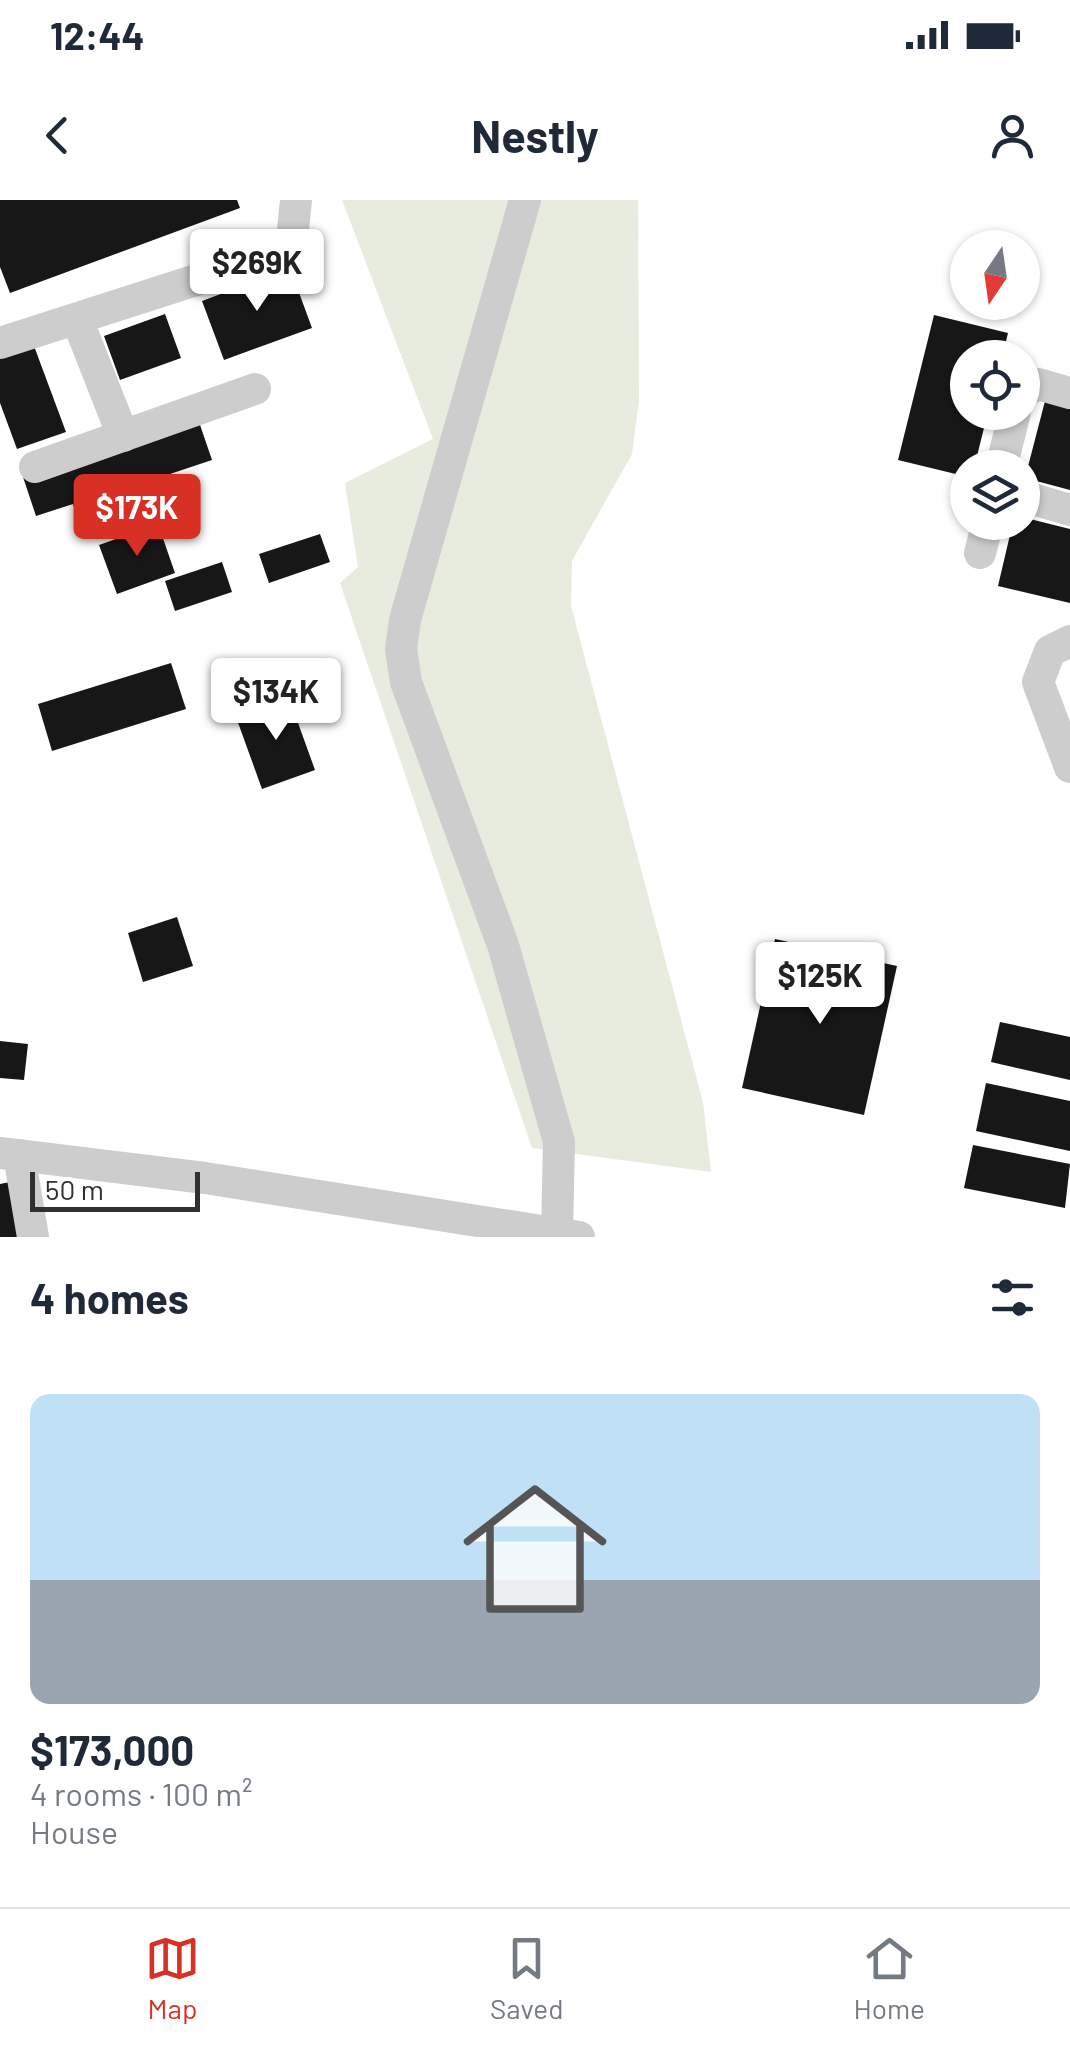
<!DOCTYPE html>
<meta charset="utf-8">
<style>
:root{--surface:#fff;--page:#f2f2f3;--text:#1f2937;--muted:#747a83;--line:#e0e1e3;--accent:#d93025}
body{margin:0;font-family:Barlow,sans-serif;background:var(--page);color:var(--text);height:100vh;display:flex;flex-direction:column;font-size:38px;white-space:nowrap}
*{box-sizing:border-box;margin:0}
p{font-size:32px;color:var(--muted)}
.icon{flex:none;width:55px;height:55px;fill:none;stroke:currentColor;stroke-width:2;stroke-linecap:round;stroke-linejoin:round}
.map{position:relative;height:1037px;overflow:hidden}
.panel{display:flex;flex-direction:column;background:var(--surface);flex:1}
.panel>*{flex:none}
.needle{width:65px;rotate:193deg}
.controls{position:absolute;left:950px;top:30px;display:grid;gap:20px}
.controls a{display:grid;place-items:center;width:90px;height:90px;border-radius:50%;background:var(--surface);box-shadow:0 2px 8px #0004;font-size:50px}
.scale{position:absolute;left:30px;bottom:25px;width:170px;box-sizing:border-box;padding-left:10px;border:5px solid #303030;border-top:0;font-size:28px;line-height:35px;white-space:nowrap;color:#303030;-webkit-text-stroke:8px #fff;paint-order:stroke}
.price{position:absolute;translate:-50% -85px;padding:0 22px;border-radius:10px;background:#fff;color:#222;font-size:32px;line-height:65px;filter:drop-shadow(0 2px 5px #0008)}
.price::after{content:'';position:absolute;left:50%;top:60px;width:30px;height:22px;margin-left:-15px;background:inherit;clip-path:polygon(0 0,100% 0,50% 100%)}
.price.on{background:var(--accent);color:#fff}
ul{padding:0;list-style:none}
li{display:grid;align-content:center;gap:20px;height:530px;padding:0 30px}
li+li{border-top:2px solid var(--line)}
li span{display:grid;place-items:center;height:310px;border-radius:20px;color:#555}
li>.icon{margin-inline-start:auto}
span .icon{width:180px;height:180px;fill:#fffc;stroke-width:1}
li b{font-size:42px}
h2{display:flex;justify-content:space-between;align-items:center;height:120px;padding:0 30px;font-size:42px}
.status{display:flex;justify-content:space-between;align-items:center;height:70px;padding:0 50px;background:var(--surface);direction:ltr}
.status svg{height:28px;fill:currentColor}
header{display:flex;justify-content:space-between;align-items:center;height:130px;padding:0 30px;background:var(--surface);font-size:45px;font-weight:700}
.dock{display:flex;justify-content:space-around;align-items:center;height:140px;border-top:2px solid var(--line);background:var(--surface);font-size:28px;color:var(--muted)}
.dock a{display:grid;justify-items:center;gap:5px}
.dock .on{color:var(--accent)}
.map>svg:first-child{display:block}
.green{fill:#e7ecdf}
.building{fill:#171717}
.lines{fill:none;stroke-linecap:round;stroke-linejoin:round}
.minor{stroke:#cdcdcd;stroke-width:32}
</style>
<div class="status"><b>12:44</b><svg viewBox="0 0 49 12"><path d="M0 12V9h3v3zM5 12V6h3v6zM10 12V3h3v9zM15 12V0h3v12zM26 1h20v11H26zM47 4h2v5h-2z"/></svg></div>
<header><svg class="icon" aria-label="back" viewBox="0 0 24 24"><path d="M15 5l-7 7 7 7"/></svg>Nestly<svg class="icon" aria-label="person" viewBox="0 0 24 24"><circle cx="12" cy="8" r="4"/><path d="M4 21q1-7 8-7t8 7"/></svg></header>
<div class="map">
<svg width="1070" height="1037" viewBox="0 0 1070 1037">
<rect width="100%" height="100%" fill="#fff"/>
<polygon class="green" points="342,0 638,0 639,200 632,254 572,361 571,406 703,902 711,972 532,948 340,383 358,367 345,283 433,239"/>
<g class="building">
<polygon points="0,0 237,0 240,8 10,93 0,67"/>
<polygon points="290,68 312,128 224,160 202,101"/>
<polygon points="165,114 181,158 120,180 104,136"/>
<polygon points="934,115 1008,133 1002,158 968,158 968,212 988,212 974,268 968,268 968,277 898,260"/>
<polygon points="34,146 66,232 17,249 0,203 0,159"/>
<polygon points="1045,201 1070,207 1070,290 1025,278"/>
<polygon points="197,216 212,260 131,287 139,312 82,331 73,304 36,316 22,274"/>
<polygon points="1022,317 1070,329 1070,403 998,386 1013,322 1022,322"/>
<polygon points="158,324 175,373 117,394 99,345"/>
<polygon points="320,334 330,362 269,383 259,354"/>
<polygon points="222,362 232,392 175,411 165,381"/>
<polygon points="171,463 186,509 52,551 38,504"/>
<polygon points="289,498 315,570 262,589 236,517"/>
<polygon points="177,717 193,766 143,782 128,733"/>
<polygon points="775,739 897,766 864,915 742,888"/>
<polygon points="1000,822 1070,837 1070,880 991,862"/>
<polygon points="0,841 28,844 24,880 0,878"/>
<polygon points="986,883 1070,901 1070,951 976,931"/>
<polygon points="973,945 1070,964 1065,1008 964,988"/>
<polygon points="15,981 24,1037 0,1037 0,984"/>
</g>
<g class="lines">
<g class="minor">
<polyline points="525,0 405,420 401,449 406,482 503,745 559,942 557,1033"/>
<polyline points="77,119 123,236"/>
<polyline points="0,143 271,56 292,40 296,0"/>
<polyline points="1022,193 1038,184 1070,193"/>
<polyline points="35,267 255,189"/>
<polyline points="1001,268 1015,212"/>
<polyline points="1022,296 1070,310"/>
<polyline points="980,353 988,322"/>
<polyline points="1070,441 1050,451 1038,482 1070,567"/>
<polyline points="0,953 205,978 579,1037"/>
<polyline points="19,955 33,1037"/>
</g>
</g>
</svg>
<div class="controls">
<a><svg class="needle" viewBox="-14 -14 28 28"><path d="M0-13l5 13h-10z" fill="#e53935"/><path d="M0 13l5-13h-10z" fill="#747a83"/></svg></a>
<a><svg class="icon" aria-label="locate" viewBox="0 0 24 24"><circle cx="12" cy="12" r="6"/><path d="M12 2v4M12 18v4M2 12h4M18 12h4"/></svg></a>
<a><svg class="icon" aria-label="layers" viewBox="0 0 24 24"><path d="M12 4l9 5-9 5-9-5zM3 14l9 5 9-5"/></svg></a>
</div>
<div class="scale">50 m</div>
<b class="price" style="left:257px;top:114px">$269K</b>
<b class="price on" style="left:137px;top:359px">$173K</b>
<b class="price" style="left:276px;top:543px">$134K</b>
<b class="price" style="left:820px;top:827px">$125K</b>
</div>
<section class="panel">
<h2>4 homes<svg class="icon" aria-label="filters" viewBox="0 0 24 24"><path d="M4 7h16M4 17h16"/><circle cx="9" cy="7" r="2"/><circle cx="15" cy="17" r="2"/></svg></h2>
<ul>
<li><span style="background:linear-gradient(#bfe0f5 60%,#9aa5b1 0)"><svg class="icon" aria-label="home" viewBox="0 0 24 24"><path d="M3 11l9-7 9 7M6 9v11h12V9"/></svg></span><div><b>$173,000</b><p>4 rooms · 100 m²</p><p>House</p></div></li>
</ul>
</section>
<nav class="dock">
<a class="on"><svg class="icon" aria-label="map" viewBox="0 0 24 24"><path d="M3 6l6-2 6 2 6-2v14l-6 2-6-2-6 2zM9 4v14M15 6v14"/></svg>Map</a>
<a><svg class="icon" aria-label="saved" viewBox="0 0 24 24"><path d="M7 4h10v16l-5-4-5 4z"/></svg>Saved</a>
<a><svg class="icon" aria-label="home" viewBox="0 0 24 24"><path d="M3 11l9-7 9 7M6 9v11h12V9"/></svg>Home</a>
</nav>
